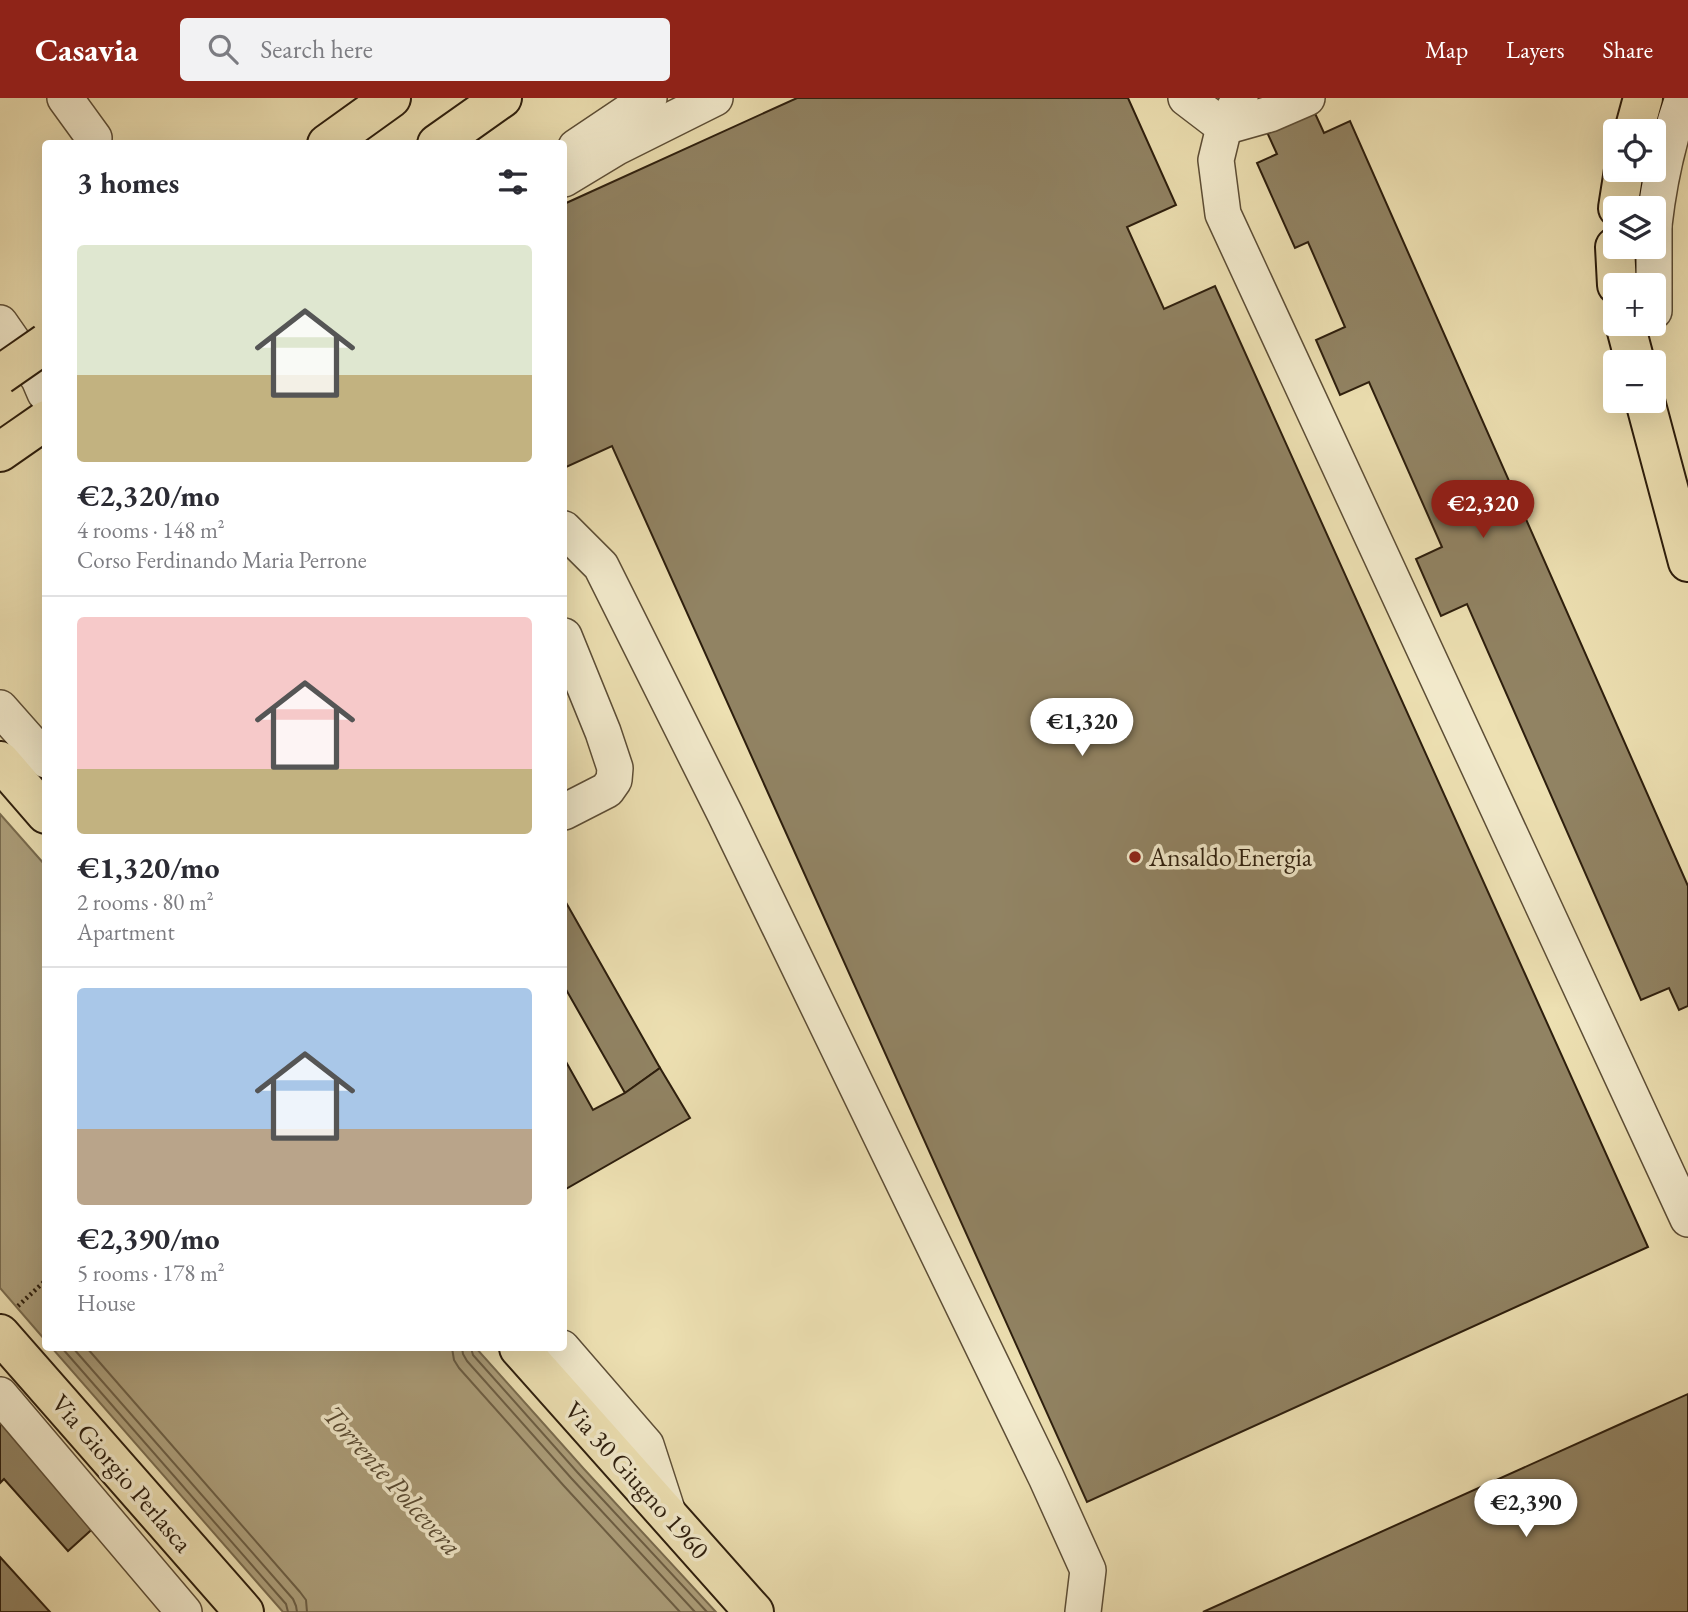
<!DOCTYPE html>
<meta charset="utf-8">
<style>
:root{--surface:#fff;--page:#f2f2f3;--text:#2b2b33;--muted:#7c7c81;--line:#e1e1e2;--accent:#8f2418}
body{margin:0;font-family:"EB Garamond",serif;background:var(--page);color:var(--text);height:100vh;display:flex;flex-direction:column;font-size:26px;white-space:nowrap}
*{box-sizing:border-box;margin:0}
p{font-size:23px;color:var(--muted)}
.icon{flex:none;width:38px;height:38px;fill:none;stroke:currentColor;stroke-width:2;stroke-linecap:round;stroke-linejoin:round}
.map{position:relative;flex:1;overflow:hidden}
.details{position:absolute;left:42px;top:42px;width:525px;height:1211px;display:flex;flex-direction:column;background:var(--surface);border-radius:7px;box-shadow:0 7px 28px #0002}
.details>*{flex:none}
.fabs{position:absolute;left:1603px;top:21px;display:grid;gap:14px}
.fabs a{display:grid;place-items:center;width:63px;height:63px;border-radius:7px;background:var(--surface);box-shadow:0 7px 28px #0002;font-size:35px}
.price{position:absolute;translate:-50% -60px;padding:0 16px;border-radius:24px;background:#fff;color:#222;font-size:23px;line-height:46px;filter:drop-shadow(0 2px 4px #0008)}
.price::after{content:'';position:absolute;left:50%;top:42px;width:21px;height:16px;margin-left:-10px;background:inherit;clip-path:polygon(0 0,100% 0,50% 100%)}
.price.selected{background:var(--accent);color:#fff}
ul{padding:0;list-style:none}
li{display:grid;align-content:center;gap:14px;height:371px;padding:0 35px}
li+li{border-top:2px solid var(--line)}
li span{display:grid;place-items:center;height:217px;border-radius:7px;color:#555}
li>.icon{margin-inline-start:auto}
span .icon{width:126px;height:126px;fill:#fffc;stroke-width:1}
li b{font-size:30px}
h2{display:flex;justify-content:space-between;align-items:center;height:84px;padding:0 35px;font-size:30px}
header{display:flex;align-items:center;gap:42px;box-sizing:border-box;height:98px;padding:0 35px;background:var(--accent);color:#fff}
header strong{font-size:33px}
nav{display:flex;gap:38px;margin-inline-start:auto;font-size:24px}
.search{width:490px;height:63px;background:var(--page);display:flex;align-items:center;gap:18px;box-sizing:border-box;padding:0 24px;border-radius:7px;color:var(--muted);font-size:26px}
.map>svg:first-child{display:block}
.water{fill:#ac9e7a;stroke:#796b4e;stroke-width:2}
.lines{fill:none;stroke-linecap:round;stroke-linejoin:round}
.shore{stroke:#6c5e44;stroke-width:2}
.building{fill:#918363;stroke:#2d1e0d;stroke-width:2}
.minor-casing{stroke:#5d4e36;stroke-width:38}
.major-casing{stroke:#2d1e0d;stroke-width:42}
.highway-casing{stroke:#2d1e0d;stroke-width:42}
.path{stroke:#2d1e0d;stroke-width:4.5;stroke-dasharray:2 3.5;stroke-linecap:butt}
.minor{stroke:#f3ebcd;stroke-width:35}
.major{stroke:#ede0b2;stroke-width:38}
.highway{stroke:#ede0b2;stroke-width:38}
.highway-bridge-casing{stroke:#2d1e0d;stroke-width:42;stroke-linecap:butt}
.highway-bridge{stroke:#ede0b2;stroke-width:38}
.poi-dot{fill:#8f2418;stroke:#f3ebcd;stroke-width:2.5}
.labels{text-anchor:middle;stroke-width:7;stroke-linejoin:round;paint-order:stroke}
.poi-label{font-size:26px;fill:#2d1e0d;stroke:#f3ebcd;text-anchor:start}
.street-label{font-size:26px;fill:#2d1e0d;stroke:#f3ebcd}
.water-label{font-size:28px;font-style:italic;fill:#594b33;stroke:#f3ebcd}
</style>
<header>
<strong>Casavia</strong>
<div class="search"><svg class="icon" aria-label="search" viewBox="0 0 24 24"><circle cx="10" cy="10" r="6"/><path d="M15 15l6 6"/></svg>Search here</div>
<nav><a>Map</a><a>Layers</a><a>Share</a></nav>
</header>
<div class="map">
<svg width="1688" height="1514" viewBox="0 0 1688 1514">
<rect width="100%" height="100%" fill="#ede0b2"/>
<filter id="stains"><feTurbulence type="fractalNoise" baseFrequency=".00286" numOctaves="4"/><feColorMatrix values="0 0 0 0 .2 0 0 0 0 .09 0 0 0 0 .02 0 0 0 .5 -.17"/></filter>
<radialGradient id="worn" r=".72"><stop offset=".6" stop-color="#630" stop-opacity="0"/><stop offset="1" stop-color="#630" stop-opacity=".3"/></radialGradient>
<g class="water">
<polygon points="0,716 45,767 45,1242 0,1190"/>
<polygon points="52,1250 476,1250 584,1371 716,1514 283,1514"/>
</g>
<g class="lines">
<g class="shore">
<polyline points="62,1250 286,1506 288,1514"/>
<polyline points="73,1250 293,1501 296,1508 297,1514"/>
<polyline points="87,1250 300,1494 306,1502 307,1514"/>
<polyline points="452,1250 454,1262 459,1270 564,1388 680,1514"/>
<polyline points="462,1250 463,1256 467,1263 572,1381 695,1514"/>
<polyline points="471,1250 473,1257 578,1375 707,1514"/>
</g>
</g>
<g class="building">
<polygon points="797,0 1128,0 1176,107 1127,129 1164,211 1215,188 1648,1149 1087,1404 612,348 564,370 564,106"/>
<polygon points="1313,11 1324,35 1350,23 1688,788 1688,908 1679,912 1669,890 1641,902 1467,506 1441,518 1416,461 1442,449 1369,284 1340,297 1316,242 1345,229 1308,144 1295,150 1257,65 1277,56 1266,32"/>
<polygon points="564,801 660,970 625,995 564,888"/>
<polygon points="565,962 593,1012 625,995 660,970 690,1020 564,1092 564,963"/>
<polygon points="1688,1296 1688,1514 1203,1514 1625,1324"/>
<polygon points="0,1314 99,1425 68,1453 4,1381 0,1385"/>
<polygon points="0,1459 50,1514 0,1514"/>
</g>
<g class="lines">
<defs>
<g id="minor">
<polyline points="65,0 94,40"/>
<polyline points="1186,0 1224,29 1270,16 1307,0"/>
<polyline points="1240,0 1224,29 1216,62 1223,116 1688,1121"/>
<polyline points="576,49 649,0"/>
<polyline points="564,81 617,49 715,0"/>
<path d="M 1654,127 C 1659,83 1668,42 1683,0"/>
<polyline points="1654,130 1654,213"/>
<polyline points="0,225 39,281 45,295"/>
<polyline points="564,431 601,468 725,716 1046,1379 1088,1472 1083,1514"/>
<polyline points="564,538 603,634 615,670 614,682 607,692 564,714"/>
<polyline points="0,610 46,662"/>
<polyline points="562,1250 646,1347 669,1418"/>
<polyline points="0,1297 184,1514"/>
</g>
<g id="major">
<polyline points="1634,33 1643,0"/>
<polyline points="1618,110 1624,72"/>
<polyline points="1615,149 1617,187"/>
<polyline points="1625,226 1635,264"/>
<polyline points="1645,303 1688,464"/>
<polyline points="0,663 46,716"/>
<polyline points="0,1236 244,1514"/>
<polyline points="519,1250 754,1514"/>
</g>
<g id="highway">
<polyline points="327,46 391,0"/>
<polyline points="437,46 502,0"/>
<polyline points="0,354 46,322"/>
</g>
</defs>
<use href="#minor" class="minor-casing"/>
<use href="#major" class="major-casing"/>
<use href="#highway" class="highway-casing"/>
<polyline class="path" points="18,1208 46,1182"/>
<use href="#minor" class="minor"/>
<use href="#major" class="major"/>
<use href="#highway" class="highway"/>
<defs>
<polyline id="highway-bridge" points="0,277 46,245"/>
</defs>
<use href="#highway-bridge" class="highway-bridge-casing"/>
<use href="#highway-bridge" class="highway-bridge"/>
</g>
<circle class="poi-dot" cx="1135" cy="759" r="7"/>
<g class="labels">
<g class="poi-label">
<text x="1149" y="768">Ansaldo Energia</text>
</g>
<g class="street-label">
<text transform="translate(122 1375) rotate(49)" y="9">Via Giorgio Perlasca</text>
<text transform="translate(637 1382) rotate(48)" y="9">Via 30 Giugno 1960</text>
</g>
<g class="water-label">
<text transform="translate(393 1382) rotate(48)" y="10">Torrente Polcevera</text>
</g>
</g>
<rect width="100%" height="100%" filter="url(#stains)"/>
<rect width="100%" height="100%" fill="url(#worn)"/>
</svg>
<div class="fabs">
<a><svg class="icon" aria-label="locate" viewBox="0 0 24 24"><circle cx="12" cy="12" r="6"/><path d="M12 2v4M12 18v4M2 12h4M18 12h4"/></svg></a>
<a><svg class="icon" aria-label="layers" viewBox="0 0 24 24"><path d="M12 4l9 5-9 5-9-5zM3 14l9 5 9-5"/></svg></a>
<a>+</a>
<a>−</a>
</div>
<b class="price selected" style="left:1483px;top:442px">€2,320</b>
<b class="price" style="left:1082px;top:660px">€1,320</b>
<b class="price" style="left:1526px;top:1441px">€2,390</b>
<section class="details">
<h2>3 homes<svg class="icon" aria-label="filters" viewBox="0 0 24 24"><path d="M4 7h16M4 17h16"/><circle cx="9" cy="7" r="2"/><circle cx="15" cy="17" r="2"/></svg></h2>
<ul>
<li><span style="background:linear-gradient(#dfe7d0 60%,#c2b280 0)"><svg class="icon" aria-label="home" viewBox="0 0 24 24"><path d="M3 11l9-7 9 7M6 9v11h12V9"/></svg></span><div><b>€2,320/mo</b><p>4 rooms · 148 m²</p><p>Corso Ferdinando Maria Perrone</p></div></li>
<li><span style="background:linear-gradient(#f6c9c9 70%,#c2b280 0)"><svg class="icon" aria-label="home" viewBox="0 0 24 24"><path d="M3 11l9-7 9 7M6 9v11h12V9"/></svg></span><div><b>€1,320/mo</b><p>2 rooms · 80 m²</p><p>Apartment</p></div></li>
<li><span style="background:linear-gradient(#a9c7e8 65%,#b9a48a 0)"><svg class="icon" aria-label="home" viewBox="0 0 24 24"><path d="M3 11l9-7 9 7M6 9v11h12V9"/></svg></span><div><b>€2,390/mo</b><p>5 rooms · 178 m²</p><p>House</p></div></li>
</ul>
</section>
</div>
